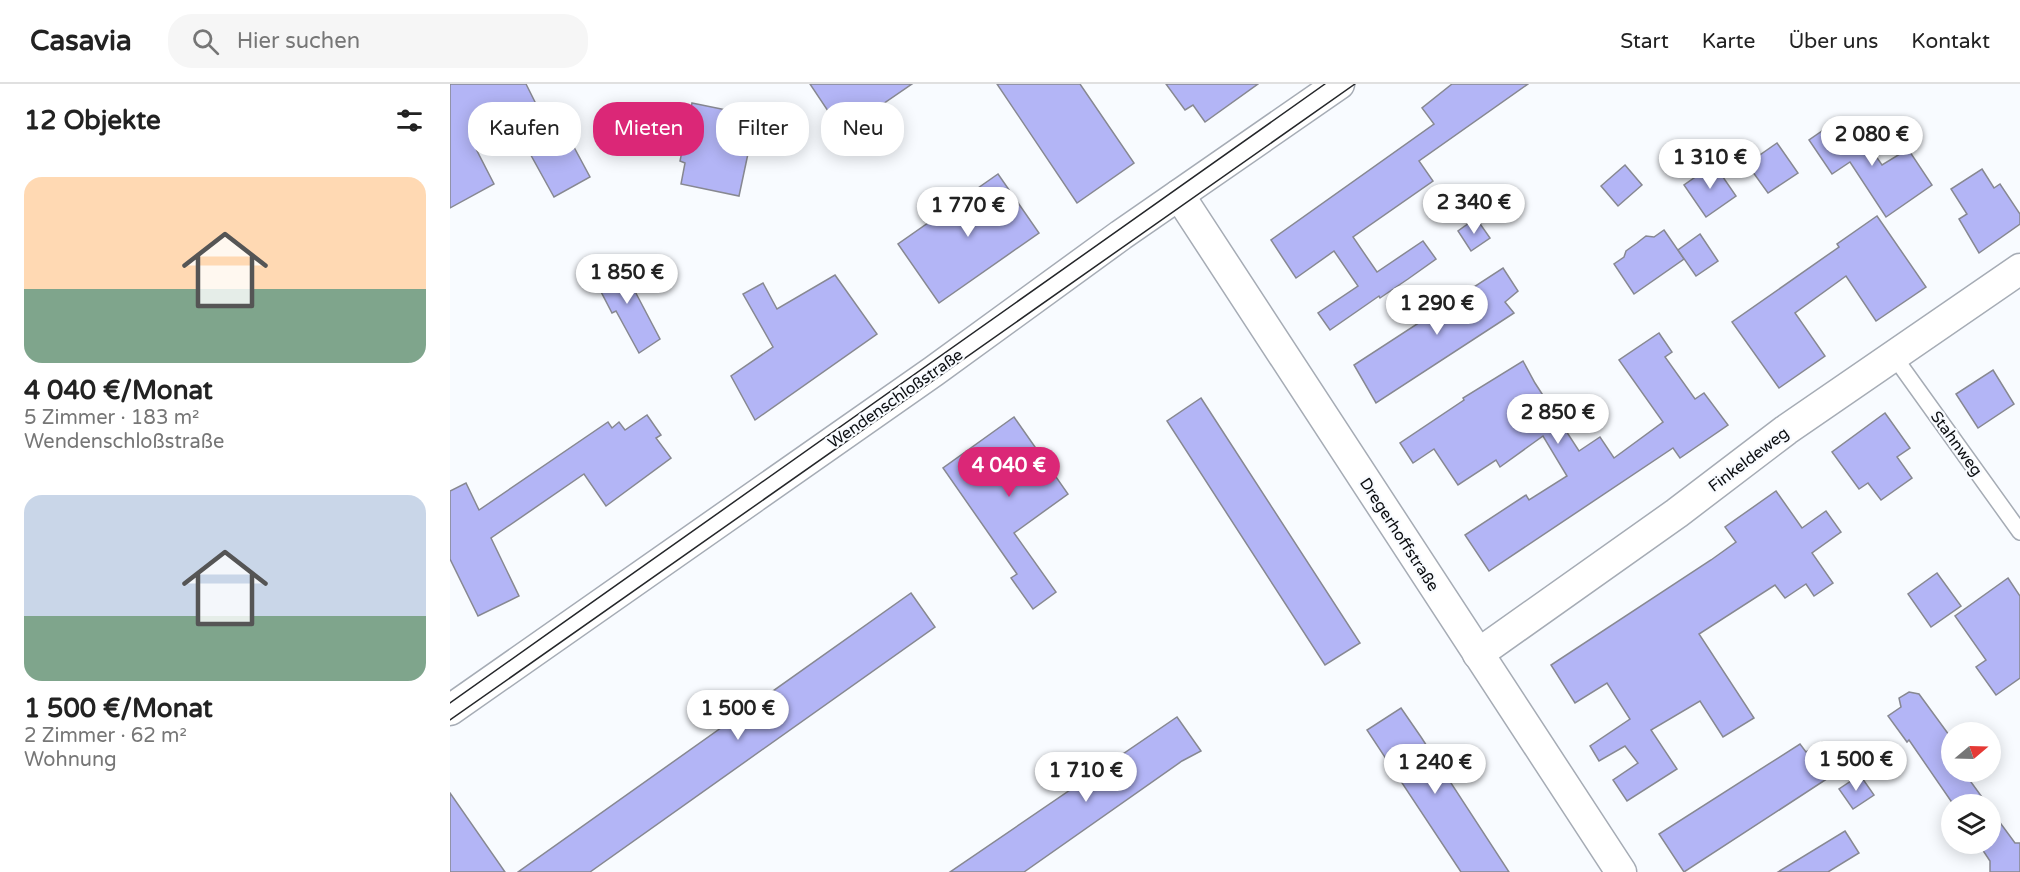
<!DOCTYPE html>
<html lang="de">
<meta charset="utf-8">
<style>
:root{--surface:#fff;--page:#f6f6f6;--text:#222;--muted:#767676;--line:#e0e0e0;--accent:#db2777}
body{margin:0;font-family:"Varela Round",sans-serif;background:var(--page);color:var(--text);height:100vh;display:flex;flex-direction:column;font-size:22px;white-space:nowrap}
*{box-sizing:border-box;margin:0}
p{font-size:20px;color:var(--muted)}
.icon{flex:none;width:33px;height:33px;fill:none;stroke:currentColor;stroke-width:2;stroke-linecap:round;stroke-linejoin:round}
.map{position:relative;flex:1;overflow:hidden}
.drawer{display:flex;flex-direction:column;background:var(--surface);width:450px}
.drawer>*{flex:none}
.top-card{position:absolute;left:18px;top:18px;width:570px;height:54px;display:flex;gap:12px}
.needle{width:39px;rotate:71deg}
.fabs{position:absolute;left:1491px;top:638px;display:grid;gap:12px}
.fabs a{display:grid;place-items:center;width:60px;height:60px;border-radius:50%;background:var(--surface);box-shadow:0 3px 15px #0003;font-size:30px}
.price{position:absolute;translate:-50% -51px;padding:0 14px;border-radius:21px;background:#fff;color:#222;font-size:20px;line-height:39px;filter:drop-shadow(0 2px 3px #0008)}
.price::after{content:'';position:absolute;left:50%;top:36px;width:18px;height:14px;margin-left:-9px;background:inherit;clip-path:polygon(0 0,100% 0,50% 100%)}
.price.current{background:var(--accent);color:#fff}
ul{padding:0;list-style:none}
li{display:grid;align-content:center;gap:12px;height:318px;padding:0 24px}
li span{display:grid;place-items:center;height:186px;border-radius:18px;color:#555}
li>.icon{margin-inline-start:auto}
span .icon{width:108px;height:108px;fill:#fffc;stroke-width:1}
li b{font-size:26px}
h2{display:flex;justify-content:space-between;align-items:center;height:72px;padding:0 24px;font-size:26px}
.tag{padding:0 21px;border-radius:24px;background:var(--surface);box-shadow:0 3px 15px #0003;font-size:21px;line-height:54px}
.tag.current{background:var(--accent);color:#fff}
header{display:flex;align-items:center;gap:36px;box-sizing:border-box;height:84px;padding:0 30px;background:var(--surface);border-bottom:2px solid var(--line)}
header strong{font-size:28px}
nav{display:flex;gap:33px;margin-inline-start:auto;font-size:21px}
.search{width:420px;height:54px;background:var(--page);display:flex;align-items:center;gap:15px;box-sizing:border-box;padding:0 21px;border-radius:24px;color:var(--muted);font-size:22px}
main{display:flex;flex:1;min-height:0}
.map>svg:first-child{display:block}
.building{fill:#b3b5f6;stroke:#878891;stroke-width:1.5}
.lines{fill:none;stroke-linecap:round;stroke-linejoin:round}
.lane-casing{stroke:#a6acb5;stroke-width:18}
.street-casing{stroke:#a6acb5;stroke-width:33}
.lane{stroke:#fff;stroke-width:15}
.street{stroke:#fff;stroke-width:30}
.tram{stroke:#242629;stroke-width:1.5}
.labels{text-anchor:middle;stroke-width:4.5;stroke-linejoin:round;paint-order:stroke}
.street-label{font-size:16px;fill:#0b0d10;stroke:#f8fbff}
</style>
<header>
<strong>Casavia</strong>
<div class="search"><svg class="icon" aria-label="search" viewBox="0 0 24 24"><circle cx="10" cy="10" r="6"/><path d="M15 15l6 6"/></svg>Hier suchen</div>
<nav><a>Start</a><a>Karte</a><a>Über uns</a><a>Kontakt</a></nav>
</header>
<main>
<section class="drawer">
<h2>12 Objekte<svg class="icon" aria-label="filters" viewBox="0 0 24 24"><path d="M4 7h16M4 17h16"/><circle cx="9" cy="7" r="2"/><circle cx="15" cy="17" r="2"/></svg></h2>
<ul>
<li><span style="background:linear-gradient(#ffd9b3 60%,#7fa58c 0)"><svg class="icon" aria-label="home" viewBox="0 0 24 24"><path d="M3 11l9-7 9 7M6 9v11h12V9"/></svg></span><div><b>4 040 €/Monat</b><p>5 Zimmer · 183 m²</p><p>Wendenschloßstraße</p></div></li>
<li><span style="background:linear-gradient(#c9d6e8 65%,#7fa58c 0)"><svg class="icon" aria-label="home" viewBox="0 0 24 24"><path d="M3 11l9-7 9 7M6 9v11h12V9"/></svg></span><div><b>1 500 €/Monat</b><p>2 Zimmer · 62 m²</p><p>Wohnung</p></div></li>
</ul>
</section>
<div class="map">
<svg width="1570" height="788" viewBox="0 0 1570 788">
<rect width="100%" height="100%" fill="#f8fbff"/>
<g class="building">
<polygon points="0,0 76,0 99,46 111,39 140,93 104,113 62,37 22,57 44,100 0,124"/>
<polygon points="360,0 462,0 392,48"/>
<polygon points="547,0 630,0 684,79 627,119"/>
<polygon points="716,0 808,0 755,38 743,21 735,26"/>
<polygon points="1002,0 1078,0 969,77 983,97 903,153 927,188 973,157 986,175 958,195 930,214 929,212 880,246 868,229 908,202 884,167 846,194 821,156 984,40 972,24"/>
<polygon points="242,19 306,32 289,112 231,100 235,79 230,77"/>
<polygon points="1401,36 1432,81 1458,65 1482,101 1436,133 1400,78 1382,90 1359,56 1385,38 1389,44"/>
<polygon points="1327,59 1348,89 1318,109 1297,80"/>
<polygon points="1264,80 1286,112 1256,133 1234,101"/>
<polygon points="1175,81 1192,101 1168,122 1151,102"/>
<polygon points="1532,85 1544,104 1550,100 1570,130 1570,140 1529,169 1509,135 1517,130 1501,105"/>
<polygon points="548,90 589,149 489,219 448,160"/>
<polygon points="1427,132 1476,203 1426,237 1396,192 1345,229 1375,272 1329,304 1282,238 1389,163 1387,160"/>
<polygon points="1026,134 1040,154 1021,167 1008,147"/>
<polygon points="1214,146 1234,175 1184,210 1164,180 1174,173 1176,167 1187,159 1196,152 1204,153"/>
<polygon points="1250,150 1268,177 1246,192 1228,166"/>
<polygon points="168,175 210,255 189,269 166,227 162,229 147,200 151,198 145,188"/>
<polygon points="1053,184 1068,207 1055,218 1064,229 926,319 904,281"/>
<polygon points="385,191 427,250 305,336 281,292 323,263 293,210 313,199 327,225"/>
<polygon points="1209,249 1222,268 1215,273 1245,315 1254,309 1278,341 1230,374 1223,364 1039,487 1015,451 1076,411 1079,416 1117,392 1093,352 1050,383 1046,376 1008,401 984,365 963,379 950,359 1014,316 1013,314 1073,277 1085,299 1129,367 1150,353 1164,374 1213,338 1169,276"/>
<polygon points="1543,286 1564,320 1528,344 1506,310"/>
<polygon points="751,314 910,559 875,581 717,337"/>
<polygon points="1435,329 1460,364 1447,373 1462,394 1431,416 1418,399 1409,405 1382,368"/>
<polygon points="197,331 211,351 206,354 221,374 156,422 134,390 41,454 69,512 28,532 0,475 0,407 16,399 29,426 158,338 162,344 169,338 175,346"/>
<polygon points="564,333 618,410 564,449 606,508 583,525 561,494 567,490 493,384"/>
<polygon points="1326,407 1352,444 1376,427 1391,448 1362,469 1383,499 1364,512 1356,500 1335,514 1325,501 1249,550 1304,634 1273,653 1250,617 1201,646 1227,685 1177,717 1163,696 1188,679 1175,662 1149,677 1140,662 1180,635 1157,599 1125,619 1101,581 1261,476 1286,458 1275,443"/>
<polygon points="1487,489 1511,522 1481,543 1458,510"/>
<polygon points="1558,494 1570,512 1570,594 1546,611 1526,583 1536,576 1505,532"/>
<polygon points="461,509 485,543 140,788 68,788"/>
<polygon points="1459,608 1469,610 1502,655 1502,687 1513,687 1537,720 1503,720 1459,656 1457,658 1438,632 1451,623 1449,614"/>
<polygon points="951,624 971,653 1059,788 1011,788 917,646"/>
<polygon points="727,633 751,667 732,677 574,788 500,788"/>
<polygon points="1372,658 1389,687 1234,788 1209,750 1350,660 1356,668"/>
<polygon points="1410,691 1424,711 1403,725 1389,705"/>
<polygon points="0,709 55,788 0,788"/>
<polygon points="1540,725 1565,759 1570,759 1570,788 1540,788 1540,777 1528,759 1540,759"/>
<polygon points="1395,747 1409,769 1378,788 1328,788"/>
</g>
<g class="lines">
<defs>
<polyline id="lane" points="1443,271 1570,448"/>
<g id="street">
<polyline points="729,111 1171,788"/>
<polyline points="1028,570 1227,429 1336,346 1570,185"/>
<polyline points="0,626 484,287 671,151 889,0"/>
</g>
</defs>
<use href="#lane" class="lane-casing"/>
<use href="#street" class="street-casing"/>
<use href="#lane" class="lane"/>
<use href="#street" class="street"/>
<g class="tram">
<path d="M 0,619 C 291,412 584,208 875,0"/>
<polyline points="0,636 905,0"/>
</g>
</g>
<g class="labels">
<g class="street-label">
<text transform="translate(445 314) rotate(-35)" y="6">Wendenschloßstraße</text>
<text transform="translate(1507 359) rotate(54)" y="6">Stahnweg</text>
<text transform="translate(1298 375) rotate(-37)" y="6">Finkeldeweg</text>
<text transform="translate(950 450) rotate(57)" y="6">Dregerhoffstraße</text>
</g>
</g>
</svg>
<div class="fabs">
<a><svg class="needle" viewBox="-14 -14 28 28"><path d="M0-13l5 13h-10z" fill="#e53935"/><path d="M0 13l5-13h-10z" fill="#767676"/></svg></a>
<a><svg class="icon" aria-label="layers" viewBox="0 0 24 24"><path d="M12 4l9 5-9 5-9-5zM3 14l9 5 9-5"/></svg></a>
</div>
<b class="price" style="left:1422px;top:83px">2 080 €</b>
<b class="price" style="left:1260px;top:106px">1 310 €</b>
<b class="price" style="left:1024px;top:151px">2 340 €</b>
<b class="price" style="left:518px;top:154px">1 770 €</b>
<b class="price" style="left:177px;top:221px">1 850 €</b>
<b class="price" style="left:987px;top:252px">1 290 €</b>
<b class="price" style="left:1108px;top:361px">2 850 €</b>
<b class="price current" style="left:559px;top:414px">4 040 €</b>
<b class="price" style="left:288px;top:657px">1 500 €</b>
<b class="price" style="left:1406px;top:708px">1 500 €</b>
<b class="price" style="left:985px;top:711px">1 240 €</b>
<b class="price" style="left:636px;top:719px">1 710 €</b>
<div class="top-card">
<a class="tag">Kaufen</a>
<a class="tag current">Mieten</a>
<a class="tag">Filter</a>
<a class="tag">Neu</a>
</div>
</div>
</main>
